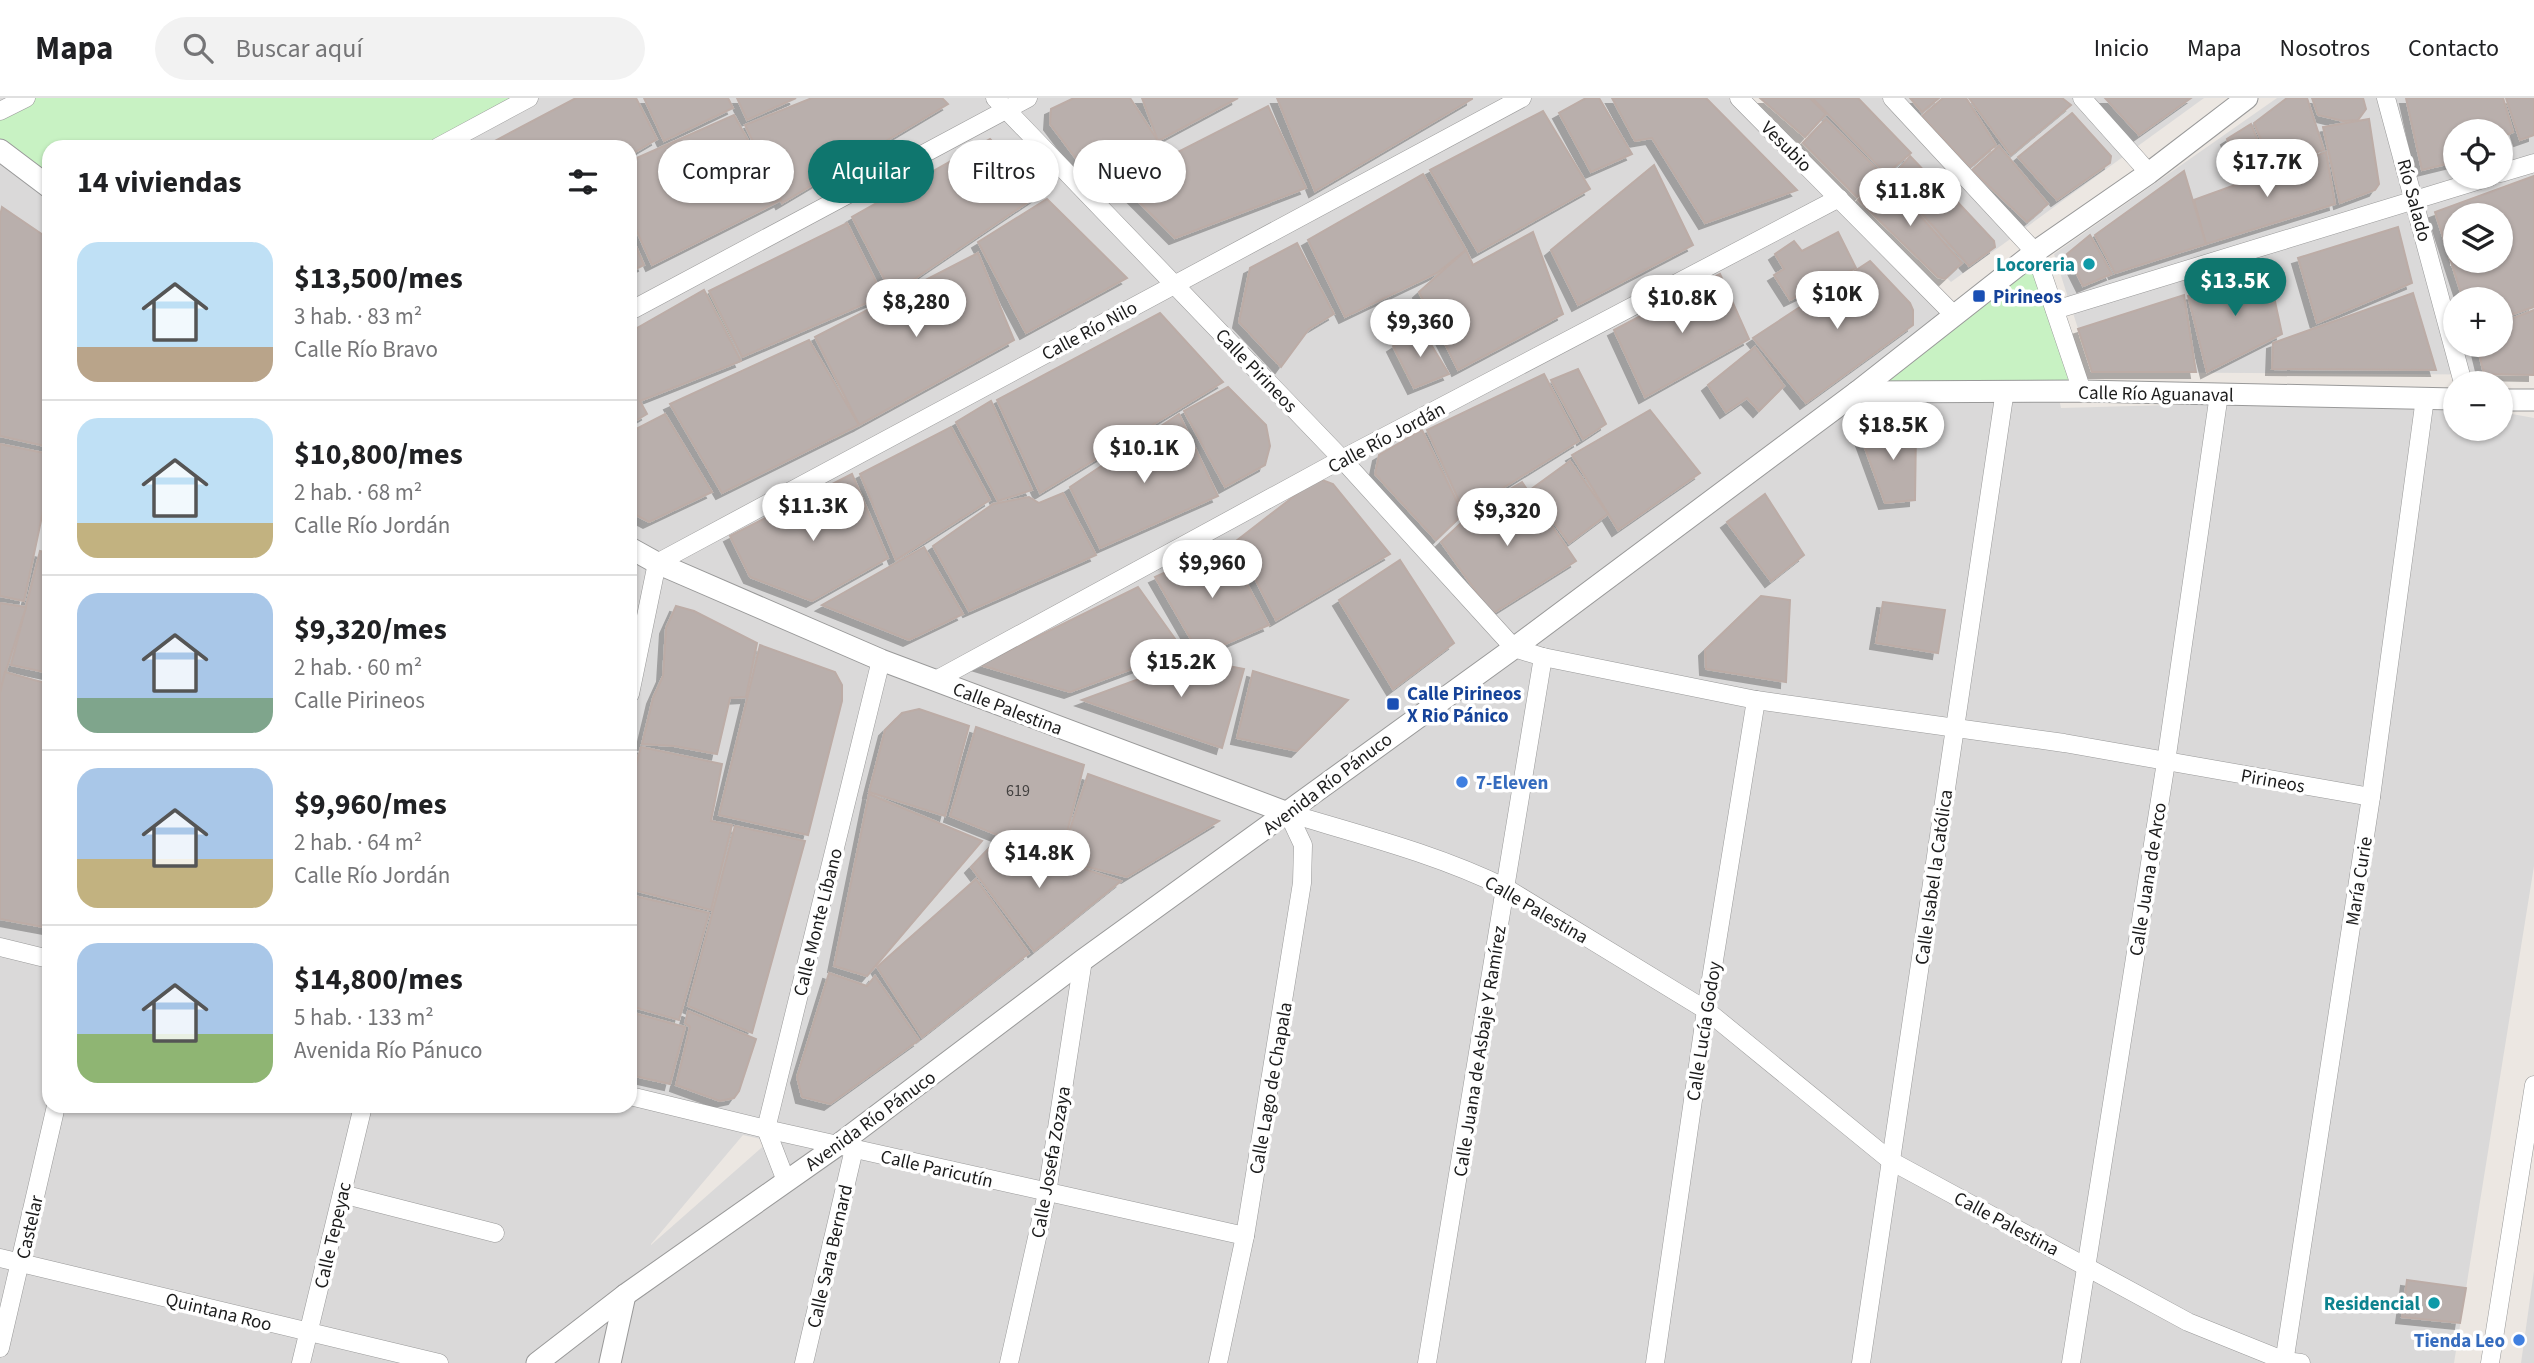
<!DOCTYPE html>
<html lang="es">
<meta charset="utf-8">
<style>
:root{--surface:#fff;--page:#f2f2f2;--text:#202124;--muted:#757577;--line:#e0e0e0;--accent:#0f766e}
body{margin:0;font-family:"Source Sans 3",sans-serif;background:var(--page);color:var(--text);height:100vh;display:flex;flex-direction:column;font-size:26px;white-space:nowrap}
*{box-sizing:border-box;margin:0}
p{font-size:23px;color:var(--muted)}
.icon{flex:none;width:38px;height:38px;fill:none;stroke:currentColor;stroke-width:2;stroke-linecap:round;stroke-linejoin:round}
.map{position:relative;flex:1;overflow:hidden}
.details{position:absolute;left:42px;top:42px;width:595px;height:973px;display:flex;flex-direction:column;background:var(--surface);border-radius:21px;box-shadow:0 2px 5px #0004}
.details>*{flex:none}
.hud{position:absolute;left:658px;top:42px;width:665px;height:63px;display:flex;gap:14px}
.fabs{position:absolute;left:2443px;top:21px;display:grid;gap:14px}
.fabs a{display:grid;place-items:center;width:70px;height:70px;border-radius:50%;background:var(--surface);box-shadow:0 2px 5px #0004;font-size:35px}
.price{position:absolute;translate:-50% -60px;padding:0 16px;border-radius:24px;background:#fff;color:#222;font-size:23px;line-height:46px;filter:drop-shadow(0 2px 4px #0008)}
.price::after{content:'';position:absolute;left:50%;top:42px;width:21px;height:16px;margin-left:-10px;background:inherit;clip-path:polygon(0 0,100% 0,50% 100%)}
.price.selected{background:var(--accent);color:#fff}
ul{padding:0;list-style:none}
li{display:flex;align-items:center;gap:21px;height:175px;padding:0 35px}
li+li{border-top:2px solid var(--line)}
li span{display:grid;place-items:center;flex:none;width:196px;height:140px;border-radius:21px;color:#555}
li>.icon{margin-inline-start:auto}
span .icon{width:84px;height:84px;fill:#fffc;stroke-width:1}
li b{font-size:30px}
h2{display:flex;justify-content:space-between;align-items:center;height:84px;padding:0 35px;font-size:30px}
.chip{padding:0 24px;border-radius:32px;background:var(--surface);box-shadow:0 2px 5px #0004;font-size:24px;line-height:63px}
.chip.selected{background:var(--accent);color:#fff}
header{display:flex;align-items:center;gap:42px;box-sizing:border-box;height:98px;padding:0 35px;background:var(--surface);border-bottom:2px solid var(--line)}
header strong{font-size:33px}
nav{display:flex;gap:38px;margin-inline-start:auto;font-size:24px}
.search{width:490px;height:63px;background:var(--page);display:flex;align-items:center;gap:18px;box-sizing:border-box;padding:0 24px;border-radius:38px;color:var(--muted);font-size:26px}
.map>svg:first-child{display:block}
.residential{fill:#dad9d9;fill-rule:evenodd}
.park{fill:#c8f2c3}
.building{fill:#b9afac;stroke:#bcaca6;stroke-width:2;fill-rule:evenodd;filter:url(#shadow)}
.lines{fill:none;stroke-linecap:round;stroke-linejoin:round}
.minor-casing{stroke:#999;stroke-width:19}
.tertiary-casing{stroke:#999;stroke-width:23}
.minor{stroke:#fff;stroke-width:18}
.tertiary{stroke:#fff;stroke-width:21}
.culture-dot{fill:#0f9aa8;stroke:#fff;stroke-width:2.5}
.transit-dot{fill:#1a4fb4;stroke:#fff;stroke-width:2.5}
.shop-dot{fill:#3f7fe0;stroke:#fff;stroke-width:2.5}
.labels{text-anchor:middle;stroke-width:7;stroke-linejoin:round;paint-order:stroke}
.number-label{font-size:16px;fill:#434140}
.street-label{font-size:19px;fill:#1c1c1c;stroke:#fff}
.culture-label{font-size:19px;font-weight:bold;fill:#0d838f;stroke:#fff;text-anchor:end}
.transit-label{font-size:19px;font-weight:bold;fill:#164399;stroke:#fff;text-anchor:start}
.shop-label{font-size:19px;font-weight:bold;fill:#366cbe;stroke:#fff;text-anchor:start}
</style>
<header>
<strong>Mapa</strong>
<div class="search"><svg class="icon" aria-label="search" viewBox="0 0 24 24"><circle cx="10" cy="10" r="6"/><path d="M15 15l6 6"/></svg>Buscar aquí</div>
<nav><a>Inicio</a><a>Mapa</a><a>Nosotros</a><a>Contacto</a></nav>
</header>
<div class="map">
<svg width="2534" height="1265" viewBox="0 0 2534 1265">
<defs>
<filter id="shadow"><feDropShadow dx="-6" dy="6" stdDeviation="0" flood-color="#0004"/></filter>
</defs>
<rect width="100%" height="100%" fill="#ece7e2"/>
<g class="residential">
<path d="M 0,0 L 1729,0 L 1963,239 L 2035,186 L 2061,310 L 2425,300 L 2455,305 L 2455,331 L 2501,331 L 2501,314 L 2534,320 L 2534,768 L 2454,1265 L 0,1265 ZM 49,49 L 630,49 L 630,1008 L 49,1008 ZM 743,1037 L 769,1043 L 651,1147 L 651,1146 Z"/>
<polygon points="1771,0 2204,0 1951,184"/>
<path d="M 2277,0 L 2534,0 L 2534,277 L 2092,274 L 2054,156 ZM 2455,33 L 2501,33 L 2501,79 L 2455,79 ZM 2455,117 L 2501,117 L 2501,163 L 2455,163 ZM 2455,201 L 2501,201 L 2501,247 L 2455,247 Z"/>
<polygon points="2534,1173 2534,1265 2521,1265"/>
</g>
<g class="park">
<polygon points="30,0 529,0 438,49 49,49 49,89 0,51 0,16"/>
<polygon points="2035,154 2082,293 1857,294"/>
</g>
<g class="building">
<polygon points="576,0 636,0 657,41 630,57 630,49 491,49 489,46"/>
<polygon points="644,0 728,0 733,10 664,43"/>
<polygon points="737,0 796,0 747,22"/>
<polygon points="812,0 942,0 948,6 782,105 745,27"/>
<polygon points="1074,0 1130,0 1158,43 1099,91 1050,26 1051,11"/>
<polygon points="1142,0 1238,0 1158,43"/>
<polygon points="1277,0 1472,0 1472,1 1315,93"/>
<polygon points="1586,0 1599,0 1632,56 1591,74 1559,15"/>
<polygon points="1612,0 1706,0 1797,92 1705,125 1652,40 1635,43"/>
<polygon points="1760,0 1810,0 1826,16 1805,39"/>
<polygon points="1812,0 1858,0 1911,55 1886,76"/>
<polygon points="1910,0 1939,0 1922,14"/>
<polygon points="1943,0 1966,0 1996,47 1970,69 1922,18"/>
<polygon points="1969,0 2062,0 2071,7 2011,57"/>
<polygon points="2105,0 2191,0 2139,37"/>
<polygon points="2287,0 2307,0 2324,52 2273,70 2254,25"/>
<polygon points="2312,0 2363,0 2366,11 2358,22 2343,23 2318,17"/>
<polygon points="2406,0 2503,0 2513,34 2501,40 2501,33 2455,33 2455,64 2422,72"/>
<polygon points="2506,0 2534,0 2534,37 2520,42"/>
<polygon points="1268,8 1306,90 1175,140 1119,84"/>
<polygon points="1543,13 1590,91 1478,154 1430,72"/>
<polygon points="2072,15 2111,58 2110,65 2057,102 2018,59"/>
<polygon points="734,17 781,102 652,167 630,118 630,63"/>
<polygon points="1826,21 1882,76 1857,99 1803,45"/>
<polygon points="2369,21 2379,86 2375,92 2340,105 2323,29"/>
<polygon points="2251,26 2270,73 2241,81 2227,41"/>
<polygon points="990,41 1040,96 892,196 852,119"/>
<polygon points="1999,48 2048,106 2027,124 1972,72"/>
<polygon points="2326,54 2335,106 2206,146 2194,102"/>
<polygon points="1910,58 1932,81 1910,102 1890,83"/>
<polygon points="1654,67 1693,147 1578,207 1551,152"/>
<polygon points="2184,73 2206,146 2115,175 2095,137"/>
<polygon points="1423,76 1466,152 1437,175 1345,219 1308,142"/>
<polygon points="1884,77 1962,165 1945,181 1938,179 1858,102"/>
<path d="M 2534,78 L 2534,209 L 2501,220 L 2501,201 L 2463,201 L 2435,114 ZM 2455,117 L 2501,117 L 2501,163 L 2455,163 Z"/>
<polygon points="1937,82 1994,143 1995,149 1969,168 1913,106"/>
<polygon points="1047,101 1127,180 1026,235 978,144"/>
<polygon points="2,109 49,141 49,349 0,338 0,118"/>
<polygon points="847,125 883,198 742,259 709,193"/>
<polygon points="2398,129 2412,185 2317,225 2298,160"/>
<polygon points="630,134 644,167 630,174"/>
<polygon points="1533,134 1563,216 1458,272 1419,194 1466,152 1473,167"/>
<polygon points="1838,134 1856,170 1790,202 1774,177 1784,171 1775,156 1794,143 1802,153"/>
<polygon points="2090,137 2112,176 2083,188 2067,156"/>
<polygon points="1297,145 1334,216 1309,231 1281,269 1239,224 1250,170"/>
<polygon points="978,155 1014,242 859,327 815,239"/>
<polygon points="1870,163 1910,205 1913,212 1913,227 1806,305 1753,240"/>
<polygon points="2268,171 2282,236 2207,274 2188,198"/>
<polygon points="1720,176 1749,241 1645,299 1614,232"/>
<polygon points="704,192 741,263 640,303 647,316 630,326 630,234"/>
<polygon points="2413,195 2436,272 2272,271 2273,245"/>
<polygon points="2184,197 2196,274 2092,274 2078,231"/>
<polygon points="2534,212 2534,277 2484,276 2477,247 2501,247 2501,225"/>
<polygon points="1160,215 1223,284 1040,395 997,302"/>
<polygon points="1421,230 1449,276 1414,290 1393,248"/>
<polygon points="809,242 859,327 722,395 670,306"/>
<polygon points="1755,249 1784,288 1759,313 1747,300 1726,314 1708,287"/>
<polygon points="1578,271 1606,326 1583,341 1551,282"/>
<polygon points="1544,276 1579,343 1464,414 1427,332"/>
<polygon points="1228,289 1266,327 1270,348 1265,367 1225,389 1184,313"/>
<polygon points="991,303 1032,392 998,403 956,324"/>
<polygon points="1650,312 1700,375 1618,432 1572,357"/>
<polygon points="665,316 712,394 649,424 630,414 630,334"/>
<polygon points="1179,316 1218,398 1100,450 1070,389"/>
<polygon points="951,329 990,402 896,462 860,376"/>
<polygon points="1858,331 1916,332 1915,402 1885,405"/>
<polygon points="1422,332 1463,416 1436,442 1375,376 1379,357"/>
<polygon points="0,346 49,356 49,385 24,503 0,498"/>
<polygon points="1570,363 1608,416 1569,445 1530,392"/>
<polygon points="852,376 888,460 812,503 750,479 730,438"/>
<polygon points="1322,382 1333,386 1390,456 1276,522 1236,443 1310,386"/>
<polygon points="1522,384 1576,463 1492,516 1441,444 1476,411"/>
<polygon points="1063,395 1096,457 969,513 933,448 993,406 1029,399 1039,405"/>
<polygon points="1765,396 1804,457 1771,483 1727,424"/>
<polygon points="1226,447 1269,527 1200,557 1155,479"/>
<polygon points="924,449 963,516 909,542 822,507"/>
<polygon points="40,453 49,455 49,575 11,567"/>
<polygon points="1400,462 1454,545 1393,591 1339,502"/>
<polygon points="1138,489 1183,552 1070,594 980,567"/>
<polygon points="1761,498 1790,502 1786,584 1706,571 1705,552"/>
<polygon points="1883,504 1945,512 1938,555 1876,545"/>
<polygon points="0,505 26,509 0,592"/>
<polygon points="676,508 694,513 757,545 746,599 730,600 717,656 674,648 642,646 653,600 663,578 666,530"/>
<polygon points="760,547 835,574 842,587 842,603 808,737 719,717"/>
<polygon points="1193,561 1244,571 1222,650 1082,602"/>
<polygon points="1253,573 1348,602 1297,653 1237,640"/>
<polygon points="5,574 49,586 49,830 0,821 0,595"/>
<polygon points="919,611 969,628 945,718 869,694 885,632 902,615"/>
<polygon points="976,629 1084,667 1060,762 950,718"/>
<polygon points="641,649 722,666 711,723 732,727 711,812 630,791 630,689"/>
<polygon points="1088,676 1219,723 1127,779 1060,762"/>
<polygon points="869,696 982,743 867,878 834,868"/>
<polygon points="735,728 805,743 752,935 688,908"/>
<polygon points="997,742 1121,783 1034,853 971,769"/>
<polygon points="976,781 1029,855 922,939 877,869"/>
<polygon points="630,797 709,815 679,922 630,908"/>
<polygon points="829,875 867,888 875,878 919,942 830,1006 802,999 797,979"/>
<polygon points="688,913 756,941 739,993 734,1000 720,1003 676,987 690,929 685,925"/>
<polygon points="630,914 685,929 670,986 630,977"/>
<polygon points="2407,1182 2466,1190 2460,1225 2402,1219"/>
</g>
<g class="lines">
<defs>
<g id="minor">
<polyline points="995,0 1342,361 1514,550 1543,559 1756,602 2064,645 2371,699"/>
<polyline points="1739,0 1953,216"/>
<polyline points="1892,0 2035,154 2082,293"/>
<polyline points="2082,0 2149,75"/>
<polyline points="2386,0 2463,285"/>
<polyline points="0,13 26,0"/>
<polyline points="438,49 529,0"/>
<polyline points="2501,75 2534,65"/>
<polyline points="2055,212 2490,79"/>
<polyline points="630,213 1028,0"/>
<polyline points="936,582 1342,361 1839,100"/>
<polyline points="630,596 657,465 1522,0"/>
<path d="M 1288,715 C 1361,737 1437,756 1506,790 L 1706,912 L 1891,1063 L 2188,1224 L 2285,1263 L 2301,1265"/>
<polyline points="0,849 49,861"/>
<polyline points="630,998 766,1031 1245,1138"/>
<polyline points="786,1083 766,1031 881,562"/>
<polyline points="342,1096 495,1135"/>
<polyline points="0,1160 439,1265"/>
<polyline points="0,1250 56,1008"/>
<polyline points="301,1265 363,1008"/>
<polyline points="804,1265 854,1051"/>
<polyline points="1009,1265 1047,1095 1083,862"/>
<polyline points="1218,1265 1245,1138 1302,785 1303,747 1288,715"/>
<polyline points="1427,1265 1543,559"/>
<polyline points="1655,1265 1706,912 1756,602"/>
<polyline points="1861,1265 2005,292"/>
<polyline points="2071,1265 2166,664 2219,296"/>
<polyline points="2284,1265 2371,699 2425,300"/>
<polyline points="2490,1265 2534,987"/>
</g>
<g id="tertiary">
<polyline points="0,52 49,89"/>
<polyline points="1857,294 2082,293 2455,301"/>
<polyline points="2501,302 2534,302"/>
<polyline points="630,450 657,465 881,562 1288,715"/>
<polyline points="537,1265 625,1197 838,1047 1083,862 1514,550 1857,294 2035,154 2149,75 2247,0"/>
<polyline points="610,1265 625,1197"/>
</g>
</defs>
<use href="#minor" class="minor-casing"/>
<use href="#tertiary" class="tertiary-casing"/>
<use href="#minor" class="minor"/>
<use href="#tertiary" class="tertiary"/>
</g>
<g class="culture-dot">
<circle cx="2089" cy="166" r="7"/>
<circle cx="2434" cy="1205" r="7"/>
</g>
<g class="transit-dot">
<rect x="1972" y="191" width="14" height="14" rx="3.5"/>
<rect x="1386" y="599" width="14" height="14" rx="3.5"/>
</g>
<g class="shop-dot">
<circle cx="1462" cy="684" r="7"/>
<circle cx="2519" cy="1242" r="7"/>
</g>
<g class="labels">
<g class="number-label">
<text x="1018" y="698">619</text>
</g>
<g class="street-label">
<text transform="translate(1787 48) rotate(45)" y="7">Vesubio</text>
<text transform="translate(2415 102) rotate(75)" y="7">Río Salado</text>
<text transform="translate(1089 232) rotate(-28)" y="7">Calle Río Nilo</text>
<text transform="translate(1257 272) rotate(46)" y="7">Calle Pirineos</text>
<text transform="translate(2156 295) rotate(1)" y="7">Calle Río Aguanaval</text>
<text transform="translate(1386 339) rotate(-28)" y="7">Calle Río Jordán</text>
<text transform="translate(1008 610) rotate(21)" y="7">Calle Palestina</text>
<text transform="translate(2273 682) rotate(10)" y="7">Pirineos</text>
<text transform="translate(1327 685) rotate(-37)" y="7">Avenida Río Pánuco</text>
<text transform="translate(1933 779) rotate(-82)" y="7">Calle Isabel la Católica</text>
<text transform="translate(2147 781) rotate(-81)" y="7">Calle Juana de Arco</text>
<text transform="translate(2358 783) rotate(-81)" y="7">María Curie</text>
<text transform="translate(1537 811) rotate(30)" y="7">Calle Palestina</text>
<text transform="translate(817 824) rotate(-76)" y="7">Calle Monte Líbano</text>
<text transform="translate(1703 933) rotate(-81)" y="7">Calle Lucía Godoy</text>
<text transform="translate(1479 953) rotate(-81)" y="7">Calle Juana de Asbaje Y Ramírez</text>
<text transform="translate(1270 990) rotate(-80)" y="7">Calle Lago de Chapala</text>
<text transform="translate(870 1022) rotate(-36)" y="7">Avenida Río Pánuco</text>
<text transform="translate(1050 1064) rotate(-80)" y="7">Calle Josefa Zozaya</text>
<text transform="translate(937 1070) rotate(13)" y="7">Calle Paricutín</text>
<text transform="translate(2007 1125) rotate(28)" y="7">Calle Palestina</text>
<text transform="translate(29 1129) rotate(-77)" y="7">Castelar</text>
<text transform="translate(332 1137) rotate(-77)" y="7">Calle Tepeyac</text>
<text transform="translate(829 1158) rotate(-77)" y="7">Calle Sara Bernard</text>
<text transform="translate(219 1213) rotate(14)" y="7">Quintana Roo</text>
</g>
<g class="culture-label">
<text x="2075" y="173">Locoreria</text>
<text x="2420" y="1212">Residencial</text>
</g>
<g class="transit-label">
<text x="1993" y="205">Pirineos</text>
<text x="1407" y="602">Calle Pirineos<tspan x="1407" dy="22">X Rio Pánico</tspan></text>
</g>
<g class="shop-label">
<text x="1476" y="691">7-Eleven</text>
<text x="2505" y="1249" text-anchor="end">Tienda Leo</text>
</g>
</g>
</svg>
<div class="fabs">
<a><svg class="icon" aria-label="locate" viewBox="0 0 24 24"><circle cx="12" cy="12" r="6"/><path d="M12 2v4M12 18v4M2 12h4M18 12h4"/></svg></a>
<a><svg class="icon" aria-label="layers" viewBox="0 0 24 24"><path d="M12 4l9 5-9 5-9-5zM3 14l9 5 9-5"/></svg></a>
<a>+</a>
<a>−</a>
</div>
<b class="price" style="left:2267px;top:101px">$17.7K</b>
<b class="price" style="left:1910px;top:130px">$11.8K</b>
<b class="price selected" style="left:2235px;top:220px">$13.5K</b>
<b class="price" style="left:1837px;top:233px">$10K</b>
<b class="price" style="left:1682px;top:237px">$10.8K</b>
<b class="price" style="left:916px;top:241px">$8,280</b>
<b class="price" style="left:1420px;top:261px">$9,360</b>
<b class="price" style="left:1893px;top:364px">$18.5K</b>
<b class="price" style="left:1144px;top:387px">$10.1K</b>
<b class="price" style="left:813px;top:445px">$11.3K</b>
<b class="price" style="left:1507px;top:450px">$9,320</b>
<b class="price" style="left:1212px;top:502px">$9,960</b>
<b class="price" style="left:1181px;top:601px">$15.2K</b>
<b class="price" style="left:1039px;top:792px">$14.8K</b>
<div class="hud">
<a class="chip">Comprar</a>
<a class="chip selected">Alquilar</a>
<a class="chip">Filtros</a>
<a class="chip">Nuevo</a>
</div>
<section class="details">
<h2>14 viviendas<svg class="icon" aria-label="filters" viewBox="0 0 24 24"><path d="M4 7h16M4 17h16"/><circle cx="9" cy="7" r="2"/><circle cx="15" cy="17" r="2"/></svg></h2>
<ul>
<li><span style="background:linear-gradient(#bfe0f5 75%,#b9a48a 0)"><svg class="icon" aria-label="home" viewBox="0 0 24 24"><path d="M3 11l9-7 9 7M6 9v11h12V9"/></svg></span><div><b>$13,500/mes</b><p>3 hab. · 83 m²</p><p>Calle Río Bravo</p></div></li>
<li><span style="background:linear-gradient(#bfe0f5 75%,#c2b280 0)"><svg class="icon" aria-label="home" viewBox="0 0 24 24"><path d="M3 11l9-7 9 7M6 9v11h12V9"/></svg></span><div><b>$10,800/mes</b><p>2 hab. · 68 m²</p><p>Calle Río Jordán</p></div></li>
<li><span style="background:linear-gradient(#a9c7e8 75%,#7fa58c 0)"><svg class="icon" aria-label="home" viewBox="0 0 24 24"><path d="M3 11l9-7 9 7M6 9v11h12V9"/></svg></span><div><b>$9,320/mes</b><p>2 hab. · 60 m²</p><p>Calle Pirineos</p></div></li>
<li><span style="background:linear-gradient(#a9c7e8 65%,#c2b280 0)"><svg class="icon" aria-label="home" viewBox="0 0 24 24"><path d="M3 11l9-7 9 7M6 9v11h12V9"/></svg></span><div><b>$9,960/mes</b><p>2 hab. · 64 m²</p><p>Calle Río Jordán</p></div></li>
<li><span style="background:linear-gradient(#a9c7e8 65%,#8fb573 0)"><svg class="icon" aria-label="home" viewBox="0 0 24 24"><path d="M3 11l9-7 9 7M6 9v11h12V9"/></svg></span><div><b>$14,800/mes</b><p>5 hab. · 133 m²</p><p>Avenida Río Pánuco</p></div></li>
</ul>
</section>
</div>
